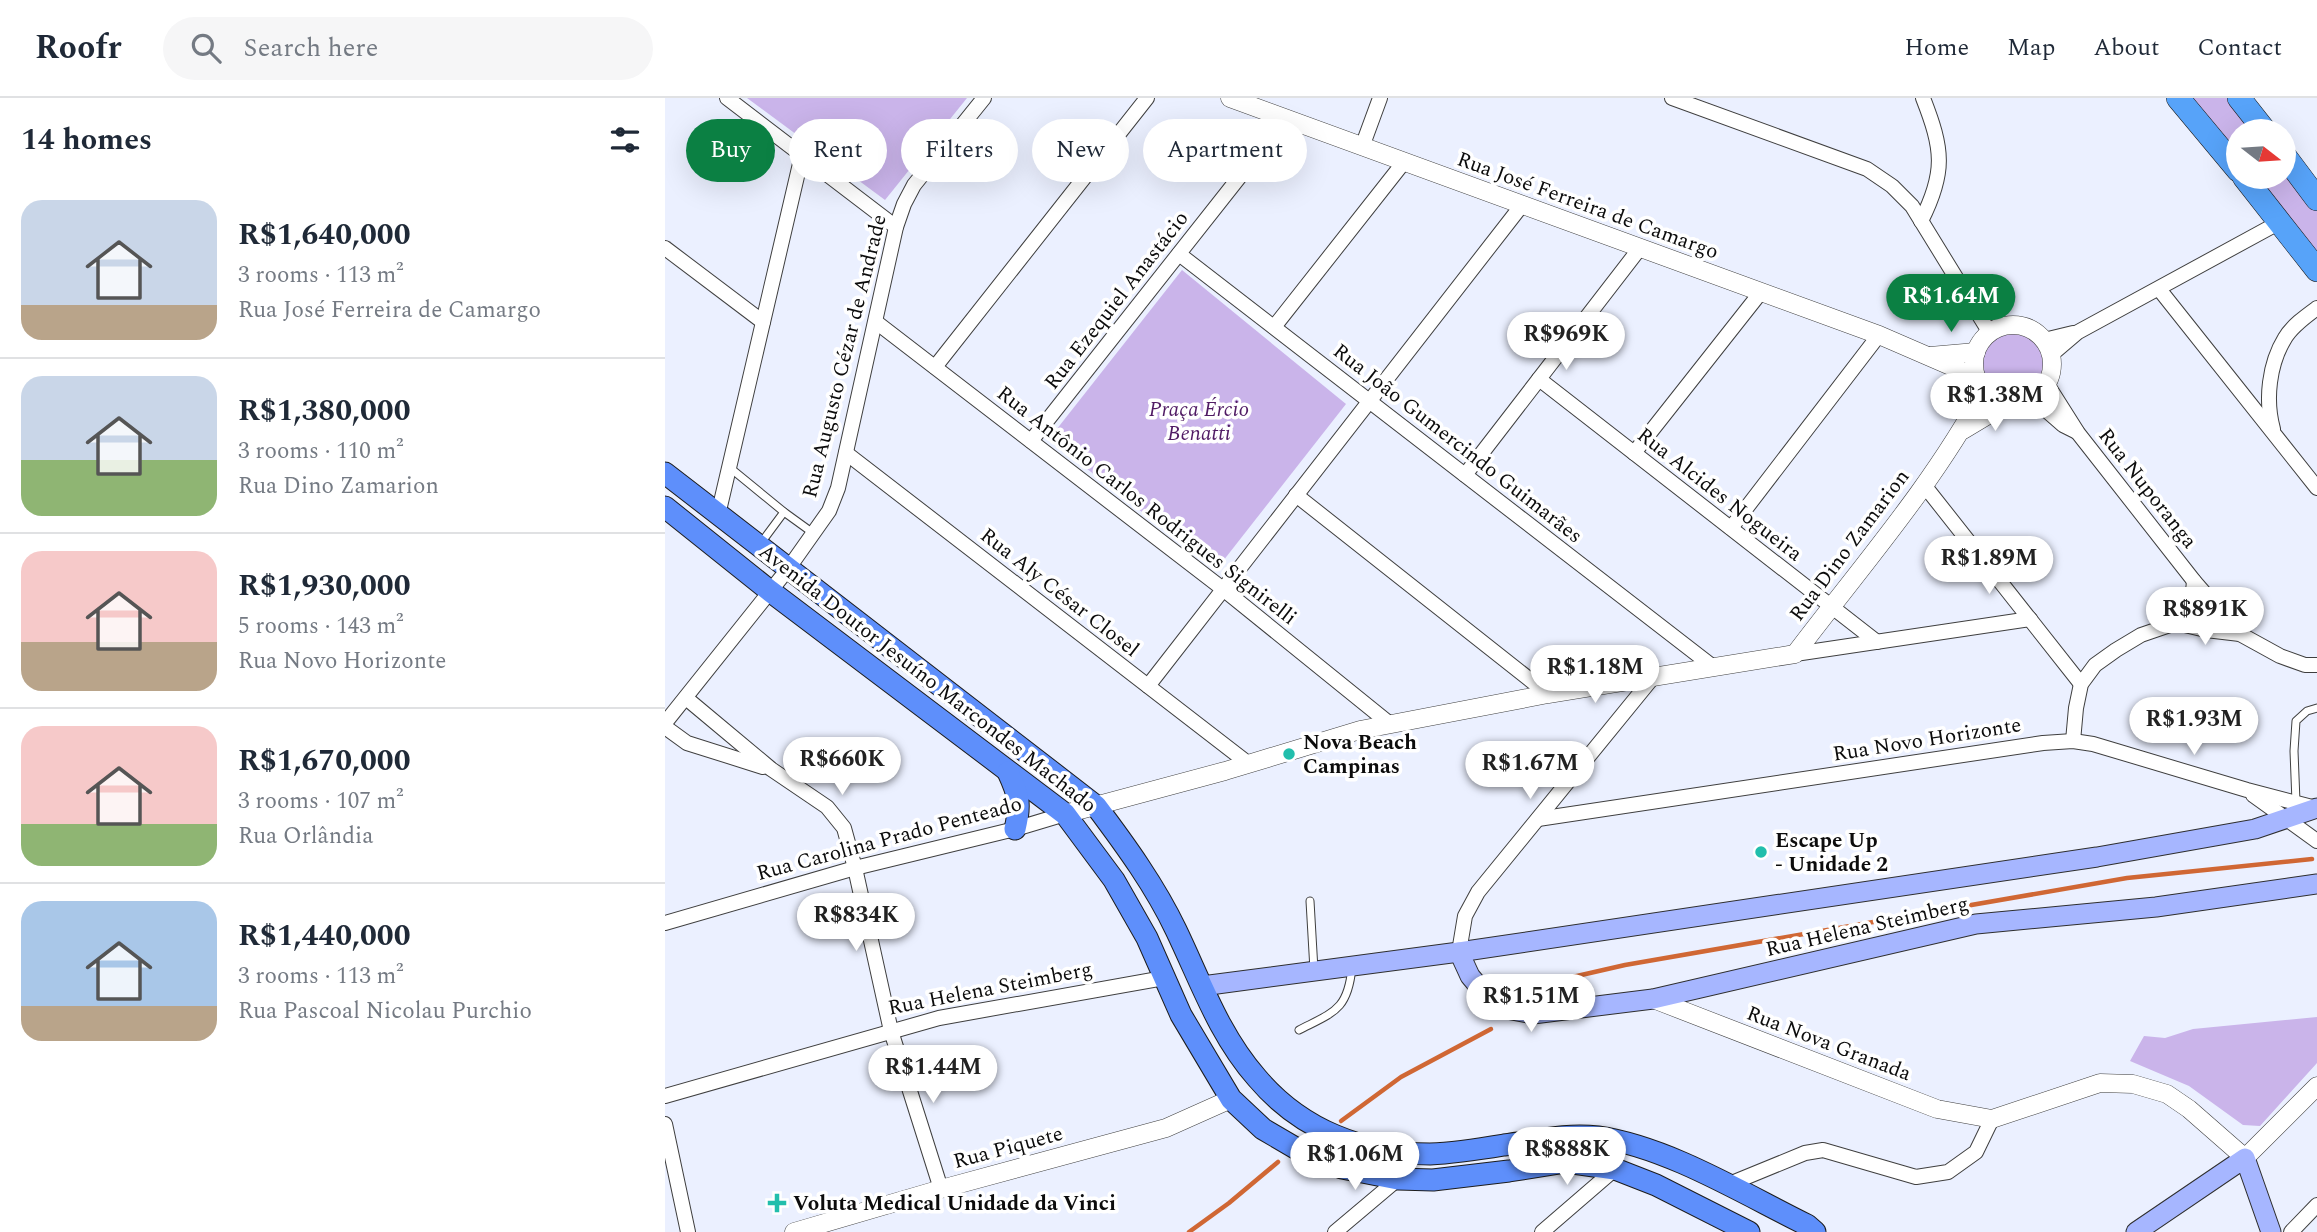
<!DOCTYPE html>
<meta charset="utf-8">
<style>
:root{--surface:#fff;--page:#f6f6f7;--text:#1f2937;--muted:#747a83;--line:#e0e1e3;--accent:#0b8043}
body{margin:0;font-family:Spectral,serif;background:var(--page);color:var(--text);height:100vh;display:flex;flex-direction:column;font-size:26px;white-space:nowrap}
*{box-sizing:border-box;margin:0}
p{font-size:23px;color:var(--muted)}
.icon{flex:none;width:38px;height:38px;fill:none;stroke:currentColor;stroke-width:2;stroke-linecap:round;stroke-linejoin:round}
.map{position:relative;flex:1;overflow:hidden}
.sheet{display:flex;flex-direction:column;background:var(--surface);width:665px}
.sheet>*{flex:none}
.top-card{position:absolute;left:21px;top:21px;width:665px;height:63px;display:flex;gap:14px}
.needle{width:46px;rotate:107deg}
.fabs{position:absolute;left:1561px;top:21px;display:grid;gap:14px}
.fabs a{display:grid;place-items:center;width:70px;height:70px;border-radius:50%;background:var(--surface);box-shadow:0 7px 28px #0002;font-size:35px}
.price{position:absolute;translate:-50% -60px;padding:0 16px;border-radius:24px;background:#fff;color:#222;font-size:23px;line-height:46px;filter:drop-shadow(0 2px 4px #0008)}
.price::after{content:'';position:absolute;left:50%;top:42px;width:21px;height:16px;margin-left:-10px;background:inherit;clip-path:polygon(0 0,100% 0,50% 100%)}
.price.on{background:var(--accent);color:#fff}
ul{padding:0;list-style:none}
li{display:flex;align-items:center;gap:21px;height:175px;padding:0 21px}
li+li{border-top:2px solid var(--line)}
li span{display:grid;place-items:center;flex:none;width:196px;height:140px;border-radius:21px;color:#555}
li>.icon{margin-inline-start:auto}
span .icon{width:84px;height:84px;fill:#fffc;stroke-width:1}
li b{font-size:30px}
h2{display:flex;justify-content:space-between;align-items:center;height:84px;padding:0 21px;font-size:30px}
.chip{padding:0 24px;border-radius:32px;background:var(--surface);box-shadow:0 7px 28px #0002;font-size:24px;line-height:63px}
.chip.on{background:var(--accent);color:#fff}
header{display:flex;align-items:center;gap:42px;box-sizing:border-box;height:98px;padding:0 35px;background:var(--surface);border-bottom:2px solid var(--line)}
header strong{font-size:33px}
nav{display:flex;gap:38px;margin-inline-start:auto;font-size:24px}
.search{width:490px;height:63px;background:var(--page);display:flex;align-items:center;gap:18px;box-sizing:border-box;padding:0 24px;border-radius:38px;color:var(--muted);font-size:26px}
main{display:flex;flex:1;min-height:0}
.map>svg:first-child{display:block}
.green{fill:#cab4ea}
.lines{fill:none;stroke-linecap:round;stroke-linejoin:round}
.stream{stroke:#d06734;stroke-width:4.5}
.service-casing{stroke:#3f3f3f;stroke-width:9}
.minor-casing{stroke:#3f3f3f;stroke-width:16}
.tertiary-casing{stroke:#3f3f3f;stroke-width:19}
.secondary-casing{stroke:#2e2e2e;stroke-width:21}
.primary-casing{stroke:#1d1d1d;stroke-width:23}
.trunk-casing{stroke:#1d1d1d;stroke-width:24}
.service{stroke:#fff;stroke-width:7}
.minor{stroke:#fff;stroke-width:14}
.tertiary{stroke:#fff;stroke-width:18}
.secondary{stroke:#a6b6ff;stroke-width:19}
.primary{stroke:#5e8ffb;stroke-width:21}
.trunk{stroke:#57a3f9;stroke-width:23}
.poi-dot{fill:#21beac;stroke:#fff;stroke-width:2.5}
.labels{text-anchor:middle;stroke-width:7;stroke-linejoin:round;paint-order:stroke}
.street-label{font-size:21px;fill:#0c0c0c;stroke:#fff}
.park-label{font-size:21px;font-style:italic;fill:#501b64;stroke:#fff}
.poi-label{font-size:21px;font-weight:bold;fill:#0c0c0c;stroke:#fff;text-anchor:start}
</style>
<header>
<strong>Roofr</strong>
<div class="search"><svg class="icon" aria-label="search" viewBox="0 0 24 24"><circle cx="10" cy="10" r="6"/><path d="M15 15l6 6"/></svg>Search here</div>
<nav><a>Home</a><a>Map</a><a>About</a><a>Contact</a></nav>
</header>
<main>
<section class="sheet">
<h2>14 homes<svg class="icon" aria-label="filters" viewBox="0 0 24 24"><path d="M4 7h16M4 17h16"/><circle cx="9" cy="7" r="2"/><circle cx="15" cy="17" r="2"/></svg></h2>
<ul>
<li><span style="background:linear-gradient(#c9d6e8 75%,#b9a48a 0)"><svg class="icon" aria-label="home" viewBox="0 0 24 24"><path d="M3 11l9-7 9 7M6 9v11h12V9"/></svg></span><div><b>R$1,640,000</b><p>3 rooms · 113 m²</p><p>Rua José Ferreira de Camargo</p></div></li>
<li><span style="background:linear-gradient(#c9d6e8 60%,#8fb573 0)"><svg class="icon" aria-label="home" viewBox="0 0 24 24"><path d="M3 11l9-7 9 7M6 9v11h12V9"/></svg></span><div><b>R$1,380,000</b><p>3 rooms · 110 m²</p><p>Rua Dino Zamarion</p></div></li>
<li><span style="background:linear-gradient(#f6c9c9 65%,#b9a48a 0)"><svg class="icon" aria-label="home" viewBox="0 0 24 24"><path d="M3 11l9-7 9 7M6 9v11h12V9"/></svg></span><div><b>R$1,930,000</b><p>5 rooms · 143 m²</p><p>Rua Novo Horizonte</p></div></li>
<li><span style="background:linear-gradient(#f6c9c9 70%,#8fb573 0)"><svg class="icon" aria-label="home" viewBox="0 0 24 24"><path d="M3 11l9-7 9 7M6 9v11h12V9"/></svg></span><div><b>R$1,670,000</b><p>3 rooms · 107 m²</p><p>Rua Orlândia</p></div></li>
<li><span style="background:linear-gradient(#a9c7e8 75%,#b9a48a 0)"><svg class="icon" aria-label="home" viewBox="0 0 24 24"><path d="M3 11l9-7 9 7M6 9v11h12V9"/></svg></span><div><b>R$1,440,000</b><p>3 rooms · 113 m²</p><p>Rua Pascoal Nicolau Purchio</p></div></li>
</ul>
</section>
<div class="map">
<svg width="1652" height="1134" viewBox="0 0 1652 1134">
<rect width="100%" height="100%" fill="#ebf0ff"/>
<g class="green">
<polygon points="82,0 302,0 220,102"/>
<polygon points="1519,0 1566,0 1592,33 1573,33 1573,64"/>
<polygon points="1619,68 1652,110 1652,162 1586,79 1619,79"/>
<polygon points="517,172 681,306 551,472 384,341"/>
<circle cx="1348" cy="266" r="32"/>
<polygon points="1652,919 1652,965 1595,1028 1578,1027 1524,988 1465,963 1479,938 1500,940 1528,931"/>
</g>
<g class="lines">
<g class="stream">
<polyline points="851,892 960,867 1462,780 1647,761"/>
<polyline points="676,1023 736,979 826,931"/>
<polyline points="524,1134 564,1105 613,1064"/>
</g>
<defs>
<g id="service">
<polyline points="64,369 119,414 148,435"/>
<polyline points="96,445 119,414"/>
<polyline points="1631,704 1629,653 1631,623 1642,613 1652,610"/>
<polyline points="645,803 649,872"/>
<path d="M 634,932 C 669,914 683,912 687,869"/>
</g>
<g id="minor">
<polyline points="62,0 231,129"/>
<polyline points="1007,0 1202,71 1227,88 1247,108 1325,235"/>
<polyline points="697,49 715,0"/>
<path d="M 1256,123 C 1281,74 1278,51 1258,0"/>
<polyline points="0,150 98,224"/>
<polyline points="514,156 1047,568"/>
<polyline points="1494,191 1652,390"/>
<polyline points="211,224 558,491 725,626"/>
<polyline points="609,229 739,64"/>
<polyline points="1379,242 1408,235"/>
<polyline points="1386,257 1413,234 1615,124"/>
<polyline points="270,269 482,0"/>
<polyline points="874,281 1212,544"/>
<polyline points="1382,286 1413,335 1529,483 1575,536"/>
<polyline points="1367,300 1398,327 1412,334"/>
<path d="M 1608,331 C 1600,302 1604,266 1620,240 C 1627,228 1641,218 1652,210"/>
<polyline points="366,343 621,20"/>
<polyline points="181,355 584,666"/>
<polyline points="969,355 1096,194"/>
<polyline points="800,377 975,150"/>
<polyline points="1259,387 1416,586"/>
<polyline points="631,397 883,596"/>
<polyline points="53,417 137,57"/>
<polyline points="1066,430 1214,237"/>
<path d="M 1511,525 C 1523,511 1528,501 1529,483"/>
<polyline points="1130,556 1365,521"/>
<polyline points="483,588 857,107"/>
<polyline points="21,600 106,671 162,709 179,730 190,770 226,933 276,1091"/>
<polyline points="0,625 123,471 164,413 173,390 231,129 239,106 249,87 319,0"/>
<polyline points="0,629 22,645 98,669"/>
<polyline points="1408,643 1411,610 1416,586 1430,567 1451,552 1476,537 1511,525 1541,532 1575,536 1615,558 1640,567 1652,567"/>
<polyline points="1588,697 1652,743"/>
<polyline points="873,721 1378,645 1408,643 1428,646 1582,692 1651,710"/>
<polyline points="0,825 190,770 350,731 400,716"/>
<polyline points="794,854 800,818 813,794 989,578"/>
<polyline points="0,998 274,920 499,880"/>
<polyline points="0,1026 23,1134"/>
<polyline points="1062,1087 1140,1055 1158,1052 1251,1079 1283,1074 1311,1054 1327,1021"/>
<polyline points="670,1134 733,1081"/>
<polyline points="877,1134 950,1071"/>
<polyline points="1626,1134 1652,1107"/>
</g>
<g id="tertiary">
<polyline points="565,0 1214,237 1311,279"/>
<circle cx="1348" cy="266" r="39"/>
<polyline points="1265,258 1311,254"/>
<polyline points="1298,332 1343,305"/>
<path d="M 400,716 L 560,673 L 695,632 L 883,596 L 1130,556 C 1195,470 1268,387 1319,292"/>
<polyline points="988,901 1272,1011 1327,1021 1435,985 1468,986 1502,996 1524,1011 1580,1060 1652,988"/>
<polyline points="129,1134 276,1091 501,1030 566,1001"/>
</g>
<g id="secondary">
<polyline points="794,854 805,878 825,902 836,910 868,916 988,901 1311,826 1491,809 1652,786"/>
<polyline points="537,888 794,854 1432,759 1590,731 1652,710"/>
<polyline points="1471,1134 1580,1060 1606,1134"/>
</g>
<g id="primary">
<path d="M 0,375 L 431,708 C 461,748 490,788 511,832 C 536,884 554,937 592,980 C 636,1032 698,1056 765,1056 C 790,1055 815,1051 839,1047 C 871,1043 901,1035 933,1039 C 1003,1049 1079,1096 1142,1127 L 1150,1134"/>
<polyline points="0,409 105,493 400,716 449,782 482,840 516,917 566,1001 598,1031 639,1055 677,1070 733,1081 768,1082 844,1073 901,1064 950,1071 991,1087 1084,1134"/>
<path d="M 343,674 C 354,698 356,706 350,731"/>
</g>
<g id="trunk">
<polyline points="1513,0 1573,72"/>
<polyline points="1574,0 1600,33"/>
<polyline points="1619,57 1652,101"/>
<polyline points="1579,79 1652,172"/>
</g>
</defs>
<use href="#service" class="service-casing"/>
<use href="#minor" class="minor-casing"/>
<use href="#tertiary" class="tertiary-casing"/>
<use href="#secondary" class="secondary-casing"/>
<use href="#primary" class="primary-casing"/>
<use href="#trunk" class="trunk-casing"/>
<use href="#service" class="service"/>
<use href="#minor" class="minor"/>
<use href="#tertiary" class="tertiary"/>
<use href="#secondary" class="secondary"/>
<use href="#primary" class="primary"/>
<use href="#trunk" class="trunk"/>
</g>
<g class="poi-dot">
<circle cx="624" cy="656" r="7"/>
<circle cx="1096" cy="754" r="7"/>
<path d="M108.5 1094.5h7v7h7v7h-7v7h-7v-7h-7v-7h7z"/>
</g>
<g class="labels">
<g class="street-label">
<text transform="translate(923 107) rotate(20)" y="7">Rua José Ferreira de Camargo</text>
<text transform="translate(451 202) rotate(-52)" y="7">Rua Ezequiel Anastácio</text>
<text transform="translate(179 258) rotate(-76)" y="7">Rua Augusto Cézar de Andrade</text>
<text transform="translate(793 345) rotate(38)" y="7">Rua João Gumercindo Guimarães</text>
<text transform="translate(1483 390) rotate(52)" y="7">Rua Nuporanga</text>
<text transform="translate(1055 396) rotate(38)" y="7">Rua Alcides Nogueira</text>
<text transform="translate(482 407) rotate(38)" y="7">Rua Antônio Carlos Rodrigues Signirelli</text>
<text transform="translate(1184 447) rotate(-53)" y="7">Rua Dino Zamarion</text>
<text transform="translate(395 494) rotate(38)" y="7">Rua Aly César Closel</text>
<text transform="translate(263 580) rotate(38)" y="7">Avenida Doutor Jesuíno Marcondes Machado</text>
<text transform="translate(1262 641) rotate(-9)" y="7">Rua Novo Horizonte</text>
<text transform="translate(224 740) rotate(-15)" y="7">Rua Carolina Prado Penteado</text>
<text transform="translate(1202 828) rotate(-13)" y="7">Rua Helena Steimberg</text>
<text transform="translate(325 890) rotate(-11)" y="7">Rua Helena Steimberg</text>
<text transform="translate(1164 945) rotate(21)" y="7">Rua Nova Granada</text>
<text transform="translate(343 1049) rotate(-15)" y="7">Rua Piquete</text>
</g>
<g class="park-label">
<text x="534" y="318">Praça Ércio<tspan x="534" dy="24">Benatti</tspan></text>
</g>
<g class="poi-label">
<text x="638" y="651">Nova Beach<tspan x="638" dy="24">Campinas</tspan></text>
<text x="1110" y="749">Escape Up<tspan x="1110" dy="24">- Unidade 2</tspan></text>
<text x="128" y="1112">Voluta Medical Unidade da Vinci</text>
</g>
</g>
</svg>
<div class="fabs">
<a><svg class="needle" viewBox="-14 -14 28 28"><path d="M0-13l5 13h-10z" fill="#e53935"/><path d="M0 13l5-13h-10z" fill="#747a83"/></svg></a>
</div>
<b class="price on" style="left:1286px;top:236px">R$1.64M</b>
<b class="price" style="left:901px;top:274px">R$969K</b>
<b class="price" style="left:1330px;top:335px">R$1.38M</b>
<b class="price" style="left:1324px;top:498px">R$1.89M</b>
<b class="price" style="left:1540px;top:549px">R$891K</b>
<b class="price" style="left:930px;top:607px">R$1.18M</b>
<b class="price" style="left:1529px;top:659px">R$1.93M</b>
<b class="price" style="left:177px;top:699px">R$660K</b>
<b class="price" style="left:865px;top:703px">R$1.67M</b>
<b class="price" style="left:191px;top:855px">R$834K</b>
<b class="price" style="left:866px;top:936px">R$1.51M</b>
<b class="price" style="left:268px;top:1007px">R$1.44M</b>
<b class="price" style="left:902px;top:1089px">R$888K</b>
<b class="price" style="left:690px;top:1094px">R$1.06M</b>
<div class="top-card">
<a class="chip on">Buy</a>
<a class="chip">Rent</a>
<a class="chip">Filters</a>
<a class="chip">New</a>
<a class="chip">Apartment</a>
</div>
</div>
</main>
